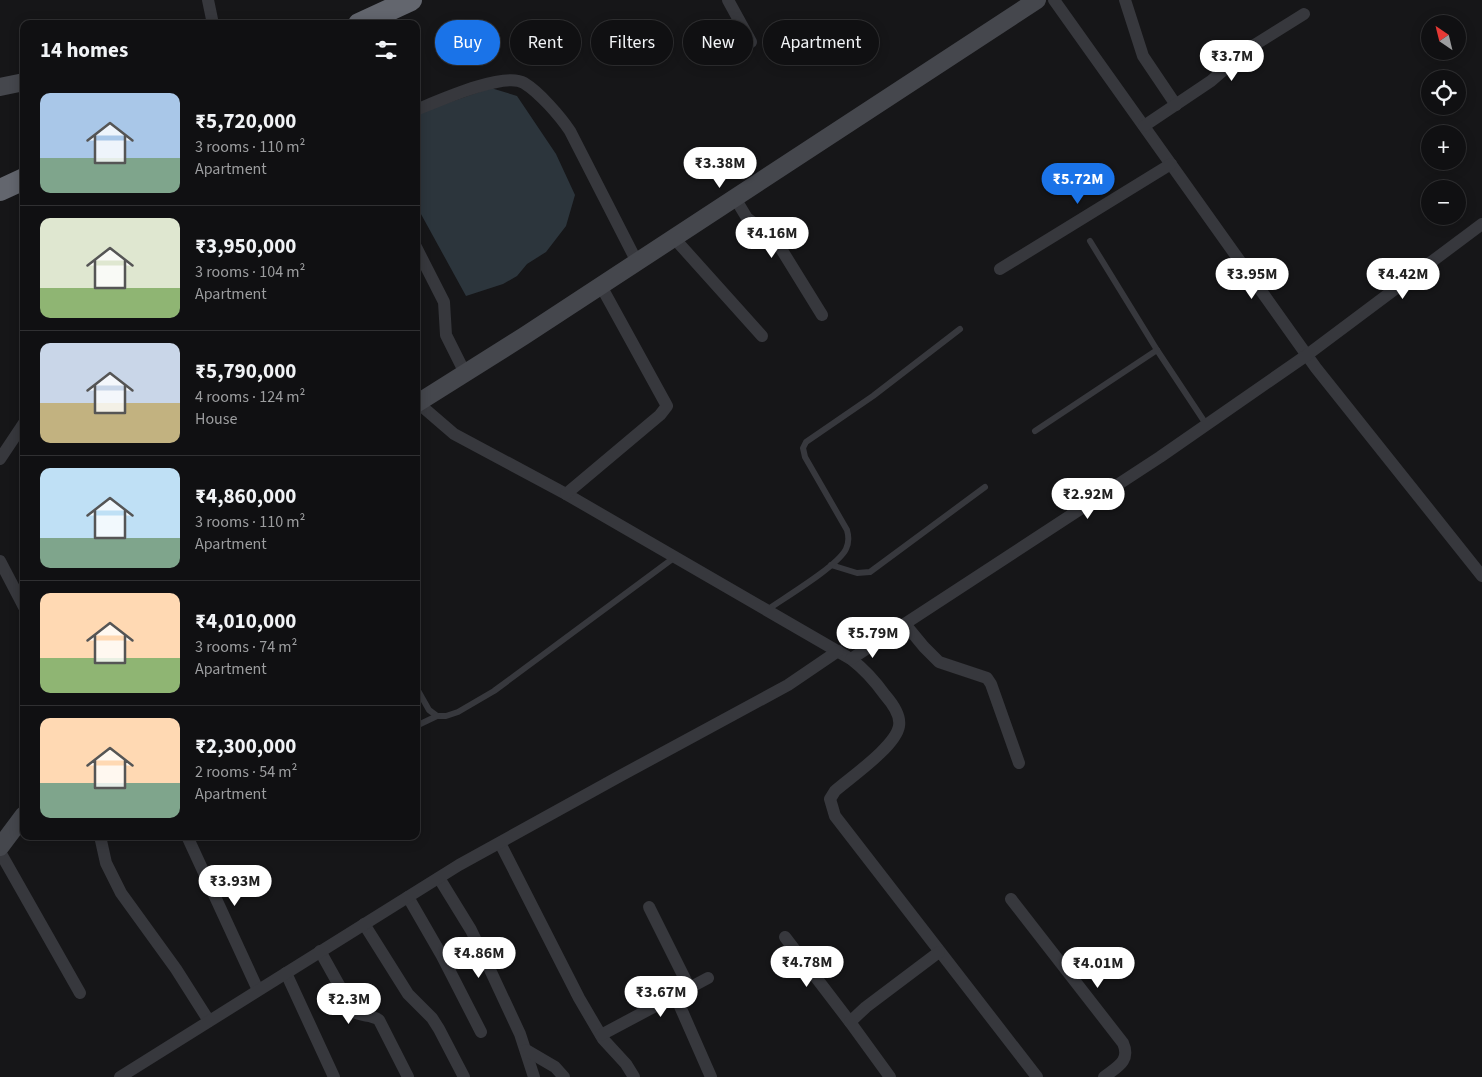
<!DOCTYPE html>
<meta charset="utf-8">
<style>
:root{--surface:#101012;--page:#1e1e20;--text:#f1f3f6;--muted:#9c9d9f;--line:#303032;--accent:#1a73e8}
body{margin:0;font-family:"Source Sans 3",sans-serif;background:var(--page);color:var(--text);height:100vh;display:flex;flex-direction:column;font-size:19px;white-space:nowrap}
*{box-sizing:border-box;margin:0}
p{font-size:16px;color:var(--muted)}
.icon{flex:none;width:28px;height:28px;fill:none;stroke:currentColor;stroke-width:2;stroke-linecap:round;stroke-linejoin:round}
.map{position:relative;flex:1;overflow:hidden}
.panel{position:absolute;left:20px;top:20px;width:400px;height:820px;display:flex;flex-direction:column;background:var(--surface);border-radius:10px;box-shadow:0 2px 12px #0003,0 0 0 1px var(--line)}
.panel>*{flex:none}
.hud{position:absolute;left:435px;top:20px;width:475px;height:45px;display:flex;gap:10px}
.needle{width:32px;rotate:325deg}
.controls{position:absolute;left:1421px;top:15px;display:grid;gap:10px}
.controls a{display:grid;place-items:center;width:45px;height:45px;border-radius:50%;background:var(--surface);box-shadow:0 2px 12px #0003,0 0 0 1px var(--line);font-size:25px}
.price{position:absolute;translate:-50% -42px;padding:0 11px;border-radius:18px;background:#fff;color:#222;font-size:16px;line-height:32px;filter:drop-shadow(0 1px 2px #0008)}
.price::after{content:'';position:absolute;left:50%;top:30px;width:15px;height:11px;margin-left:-8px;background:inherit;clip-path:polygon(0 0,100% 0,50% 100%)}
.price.current{background:var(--accent);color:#fff}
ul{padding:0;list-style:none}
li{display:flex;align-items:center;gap:15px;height:125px;padding:0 20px}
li+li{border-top:1px solid var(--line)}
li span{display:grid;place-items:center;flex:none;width:140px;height:100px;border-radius:10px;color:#555}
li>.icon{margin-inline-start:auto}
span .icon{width:60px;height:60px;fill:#fffc;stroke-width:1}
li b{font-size:21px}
h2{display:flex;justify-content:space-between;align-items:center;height:60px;padding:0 20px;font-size:21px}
.chip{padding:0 18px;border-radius:22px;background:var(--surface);box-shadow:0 2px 12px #0003,0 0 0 1px var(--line);font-size:18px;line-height:45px}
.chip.current{background:var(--accent);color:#fff}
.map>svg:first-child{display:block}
.water{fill:#2c353c}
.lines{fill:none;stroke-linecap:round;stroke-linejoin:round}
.lane{stroke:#37383d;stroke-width:6}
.street{stroke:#37383d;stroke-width:12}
.secondary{stroke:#45474d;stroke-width:18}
.highway{stroke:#63666e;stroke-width:22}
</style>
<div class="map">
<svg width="1482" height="1077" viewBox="0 0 1482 1077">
<rect width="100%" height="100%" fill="#161618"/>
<polygon class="water" points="491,88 517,96 556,154 575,195 566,226 546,252 527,264 517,276 503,284 466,296 416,205 416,114"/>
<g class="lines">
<g class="lane">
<polyline points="1090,241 1157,350 1206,424"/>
<polyline points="1035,431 1157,350"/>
<polyline points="831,565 857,573 870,572 985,487"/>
<path d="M 767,610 C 784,598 838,566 846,549 C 849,543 849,537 847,530 L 805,457 L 803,448 L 806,442 L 873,396 L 960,329"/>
<polyline points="416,687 429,710 437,716 446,716 458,712 494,691 675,557"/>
<polyline points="416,726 437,716"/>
</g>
<g class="street">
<polyline points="208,0 213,24"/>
<polyline points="728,0 751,42"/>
<polyline points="1054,0 1316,368 1482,576"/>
<polyline points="1125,0 1143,56 1176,105"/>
<path d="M 416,110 C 438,101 504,71 524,83 C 539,92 560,116 570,131 L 637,262"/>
<polyline points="1144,126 1211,81 1248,49 1304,14"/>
<polyline points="735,198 747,218 775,239 822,315"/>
<polyline points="674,238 762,336"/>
<polyline points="416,247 444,302 446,335 465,373"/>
<polyline points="1000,269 1171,164"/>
<path d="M 418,403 L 454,434 L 566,494 L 851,659 C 864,669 875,681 885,695 C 892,703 901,715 899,726 C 896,746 851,777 835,791 L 830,799 L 835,816 L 1037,1077"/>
<polyline points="0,459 24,423"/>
<polyline points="566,494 660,415 667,406 601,286"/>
<polyline points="0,561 24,607"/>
<polyline points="905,624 924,647 939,662 987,678 991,684 1019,763"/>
<polyline points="851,659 1160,457 1307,355 1482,224"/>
<polyline points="100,836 106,863 121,893 176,969 209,1021"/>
<polyline points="187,836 258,990"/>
<polyline points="500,843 579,998 603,1039 626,1064 634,1077"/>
<polyline points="0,852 80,993"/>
<polyline points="439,878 471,930 485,959 520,1034 534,1077"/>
<polyline points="408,897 442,956 481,1032"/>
<path d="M 1011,899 L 1123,1043 C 1131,1061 1117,1067 1104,1077"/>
<polyline points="649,907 689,987"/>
<polyline points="364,924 408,994 432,1018 439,1029 464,1077"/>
<polyline points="785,937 850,1022"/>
<path d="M 320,951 L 354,1012 C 362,1017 371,1014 379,1020 L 408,1077"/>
<polyline points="286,973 334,1077"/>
<polyline points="675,995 711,1077"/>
<polyline points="601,1035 708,978"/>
<polyline points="526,1050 555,1067 564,1077"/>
<polyline points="120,1077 459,865 620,776 788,685 838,651"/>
<polyline points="890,1077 850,1022 866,1007 939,952"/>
</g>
<g class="secondary">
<polyline points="0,87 24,82"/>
<polyline points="416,404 524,336 1037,0"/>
<polyline points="0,847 24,815"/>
</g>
<g class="highway">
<polyline points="359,24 411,0"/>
<polyline points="0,190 24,179"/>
</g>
</g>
</svg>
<div class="controls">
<a><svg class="needle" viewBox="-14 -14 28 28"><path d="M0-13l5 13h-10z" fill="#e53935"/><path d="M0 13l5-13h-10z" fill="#9c9d9f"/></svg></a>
<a><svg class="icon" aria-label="locate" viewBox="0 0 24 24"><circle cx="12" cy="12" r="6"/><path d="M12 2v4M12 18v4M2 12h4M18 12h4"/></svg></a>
<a>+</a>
<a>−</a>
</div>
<b class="price" style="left:1232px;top:82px">₹3.7M</b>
<b class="price" style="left:720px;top:189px">₹3.38M</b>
<b class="price current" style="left:1078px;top:205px">₹5.72M</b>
<b class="price" style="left:772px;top:259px">₹4.16M</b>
<b class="price" style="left:1252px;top:300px">₹3.95M</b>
<b class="price" style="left:1403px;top:300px">₹4.42M</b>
<b class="price" style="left:1088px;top:520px">₹2.92M</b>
<b class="price" style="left:873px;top:659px">₹5.79M</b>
<b class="price" style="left:235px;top:907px">₹3.93M</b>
<b class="price" style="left:479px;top:979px">₹4.86M</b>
<b class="price" style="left:807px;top:988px">₹4.78M</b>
<b class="price" style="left:1098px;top:989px">₹4.01M</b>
<b class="price" style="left:661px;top:1018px">₹3.67M</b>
<b class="price" style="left:349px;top:1025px">₹2.3M</b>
<div class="hud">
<a class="chip current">Buy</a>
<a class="chip">Rent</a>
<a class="chip">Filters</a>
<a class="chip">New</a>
<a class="chip">Apartment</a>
</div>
<section class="panel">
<h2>14 homes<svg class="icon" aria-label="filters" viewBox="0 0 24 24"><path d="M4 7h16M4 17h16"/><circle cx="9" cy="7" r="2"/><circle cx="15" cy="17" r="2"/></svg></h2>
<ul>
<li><span style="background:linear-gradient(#a9c7e8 65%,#7fa58c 0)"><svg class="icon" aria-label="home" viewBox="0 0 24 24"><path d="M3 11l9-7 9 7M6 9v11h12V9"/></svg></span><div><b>₹5,720,000</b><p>3 rooms · 110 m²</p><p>Apartment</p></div></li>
<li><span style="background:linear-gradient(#dfe7d0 70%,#8fb573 0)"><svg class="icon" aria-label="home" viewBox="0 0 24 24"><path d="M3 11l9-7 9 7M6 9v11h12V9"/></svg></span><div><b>₹3,950,000</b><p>3 rooms · 104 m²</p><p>Apartment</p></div></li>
<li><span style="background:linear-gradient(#c9d6e8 60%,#c2b280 0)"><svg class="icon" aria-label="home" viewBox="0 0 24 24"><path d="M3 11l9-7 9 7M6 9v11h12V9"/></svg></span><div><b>₹5,790,000</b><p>4 rooms · 124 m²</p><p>House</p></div></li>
<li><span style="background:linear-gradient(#bfe0f5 70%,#7fa58c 0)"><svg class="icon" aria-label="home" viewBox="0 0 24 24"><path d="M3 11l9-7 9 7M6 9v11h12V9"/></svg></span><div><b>₹4,860,000</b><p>3 rooms · 110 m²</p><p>Apartment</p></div></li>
<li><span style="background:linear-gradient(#ffd9b3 65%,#8fb573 0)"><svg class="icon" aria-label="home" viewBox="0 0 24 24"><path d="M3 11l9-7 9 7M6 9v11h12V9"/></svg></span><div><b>₹4,010,000</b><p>3 rooms · 74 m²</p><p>Apartment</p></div></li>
<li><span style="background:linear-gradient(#ffd9b3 65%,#7fa58c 0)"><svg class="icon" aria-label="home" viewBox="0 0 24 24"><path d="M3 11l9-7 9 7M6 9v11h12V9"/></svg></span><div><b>₹2,300,000</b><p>2 rooms · 54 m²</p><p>Apartment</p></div></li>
</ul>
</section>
</div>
